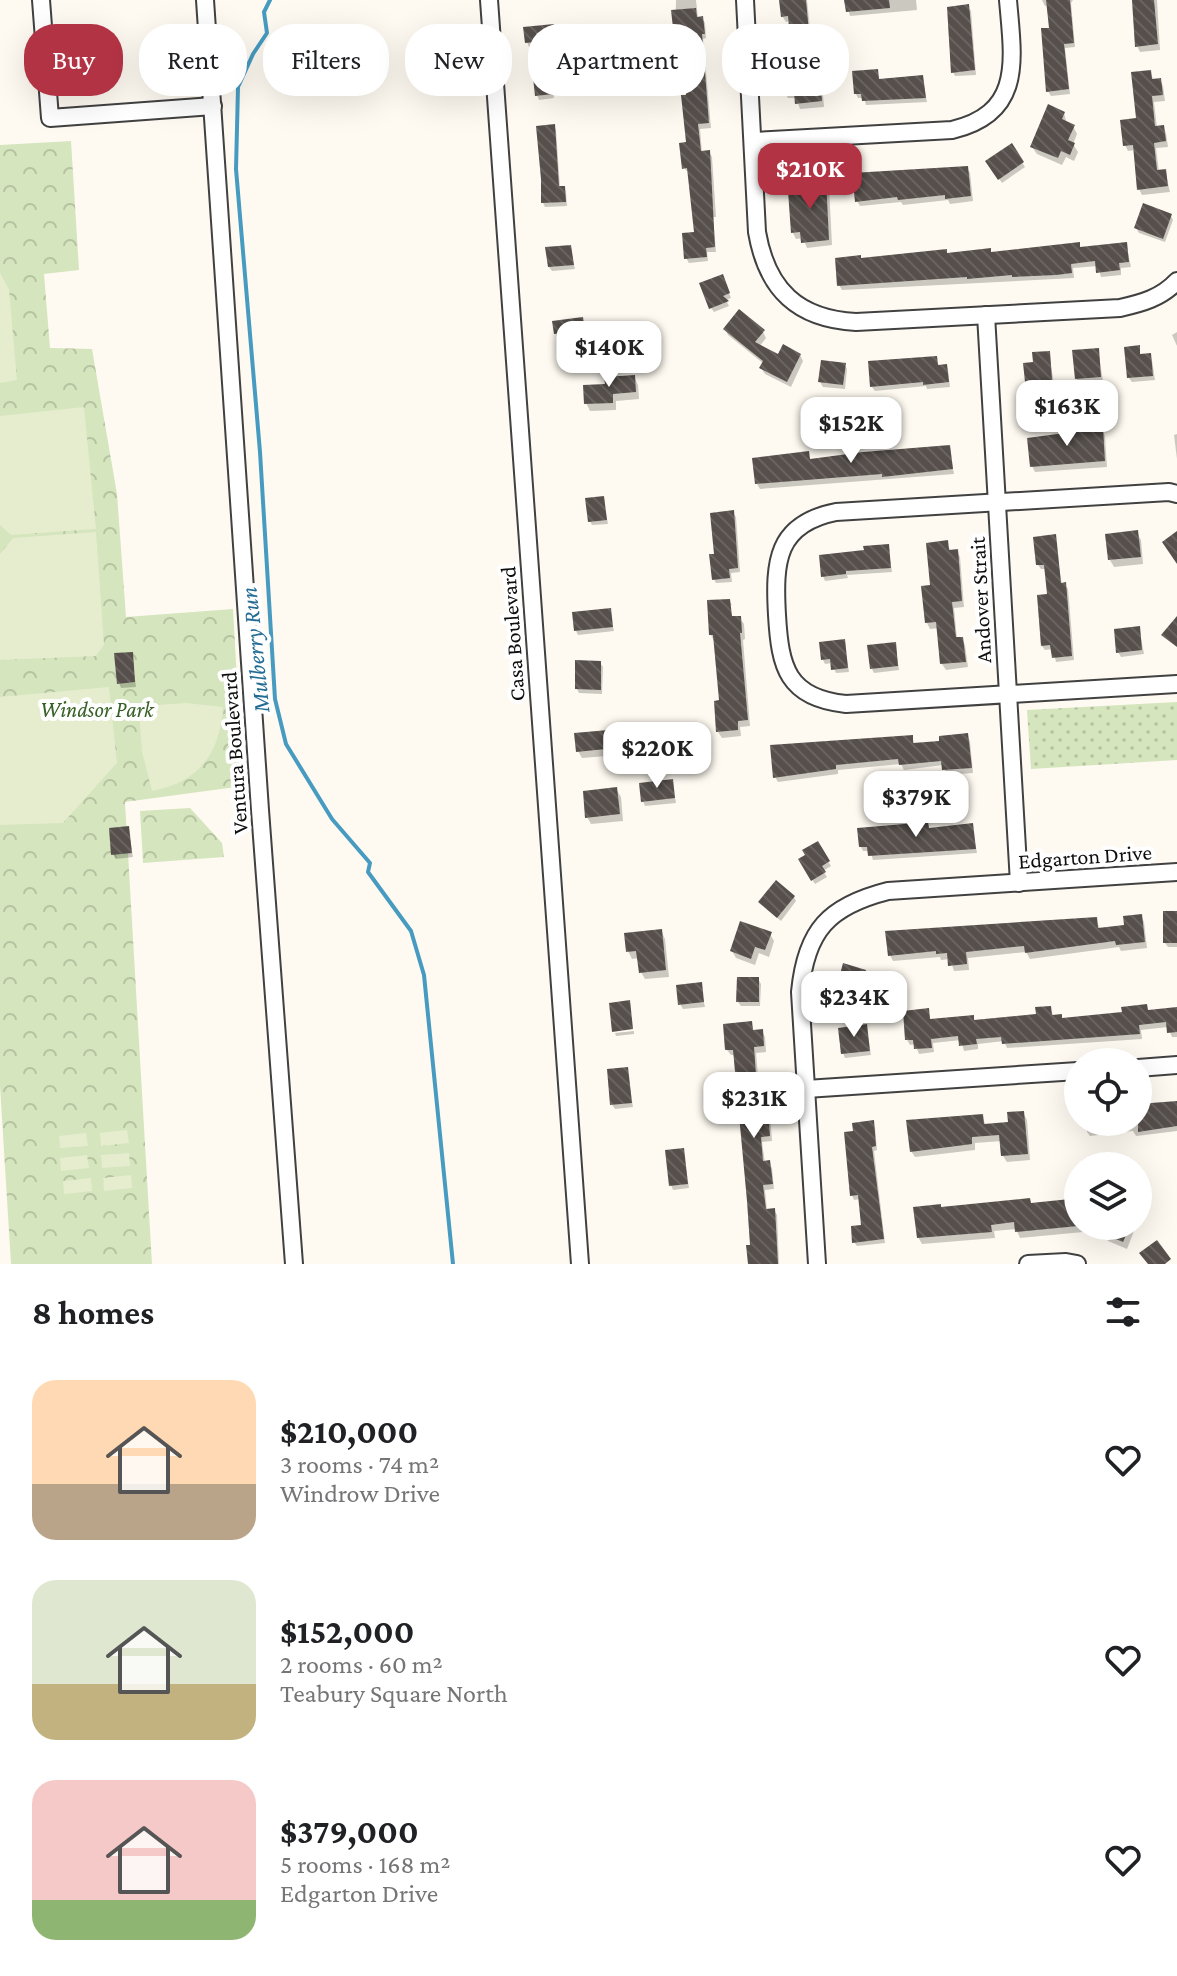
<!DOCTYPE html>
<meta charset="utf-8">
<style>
:root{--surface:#fff;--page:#f2f2f2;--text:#202124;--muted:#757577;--accent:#b13344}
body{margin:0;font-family:"Crimson Pro",serif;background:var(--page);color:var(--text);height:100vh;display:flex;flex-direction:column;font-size:30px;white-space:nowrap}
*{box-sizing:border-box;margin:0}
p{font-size:26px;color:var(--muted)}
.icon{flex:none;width:44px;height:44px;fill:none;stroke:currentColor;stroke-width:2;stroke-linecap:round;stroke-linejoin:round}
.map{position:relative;height:1264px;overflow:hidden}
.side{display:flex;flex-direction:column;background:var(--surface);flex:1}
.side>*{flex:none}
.banner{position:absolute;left:24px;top:24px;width:1130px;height:72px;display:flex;gap:16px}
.fabs{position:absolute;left:1064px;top:1048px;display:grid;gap:16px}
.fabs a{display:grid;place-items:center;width:88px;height:88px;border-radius:50%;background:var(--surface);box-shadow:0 8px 32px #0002;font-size:40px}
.price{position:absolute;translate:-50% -68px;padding:0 18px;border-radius:16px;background:#fff;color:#222;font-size:26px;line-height:52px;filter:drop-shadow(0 2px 4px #0008)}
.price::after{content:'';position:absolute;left:50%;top:48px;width:24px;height:18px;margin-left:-12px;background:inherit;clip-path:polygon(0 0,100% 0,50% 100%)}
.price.on{background:var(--accent);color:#fff}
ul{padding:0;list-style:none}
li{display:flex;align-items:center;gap:24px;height:200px;padding:0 32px}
li span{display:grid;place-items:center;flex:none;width:224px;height:160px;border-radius:24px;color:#555}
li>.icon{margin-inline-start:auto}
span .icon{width:96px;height:96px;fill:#fffc;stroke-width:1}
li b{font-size:34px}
h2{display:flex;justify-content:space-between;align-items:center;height:96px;padding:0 32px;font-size:34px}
.chip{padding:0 28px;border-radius:32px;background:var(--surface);box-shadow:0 8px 32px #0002;font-size:28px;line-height:72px}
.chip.on{background:var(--accent);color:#fff}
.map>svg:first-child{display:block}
.grass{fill:url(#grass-dots)}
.park{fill:url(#park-crowns)}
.pitch{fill:#e5edce}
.shadow{fill:#0003}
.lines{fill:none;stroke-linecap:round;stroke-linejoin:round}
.stream{stroke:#479bc1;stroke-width:4}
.building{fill:url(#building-back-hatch)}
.minor-casing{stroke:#414141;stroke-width:20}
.minor{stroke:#fff;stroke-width:16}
.labels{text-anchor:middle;stroke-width:8;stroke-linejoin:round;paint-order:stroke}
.street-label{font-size:22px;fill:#0e0e0e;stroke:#fff}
.park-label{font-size:22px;font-style:italic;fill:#366024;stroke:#fff}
.water-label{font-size:24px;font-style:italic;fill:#236d95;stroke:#fff}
</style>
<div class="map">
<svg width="1177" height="1264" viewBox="0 0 1177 1264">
<defs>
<pattern id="grass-dots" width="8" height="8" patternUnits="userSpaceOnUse" patternTransform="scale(2)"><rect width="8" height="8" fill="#d5e5bd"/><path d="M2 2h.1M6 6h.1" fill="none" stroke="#b6c3a1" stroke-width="1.8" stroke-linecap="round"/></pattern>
<pattern id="park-crowns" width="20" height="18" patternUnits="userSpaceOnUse" patternTransform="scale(2)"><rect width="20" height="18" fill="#d5e5bd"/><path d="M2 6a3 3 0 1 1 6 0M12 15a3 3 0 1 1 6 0" fill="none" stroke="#b6c3a1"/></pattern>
<pattern id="building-back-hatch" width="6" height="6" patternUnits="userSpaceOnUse" patternTransform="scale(2)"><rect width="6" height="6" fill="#564f4b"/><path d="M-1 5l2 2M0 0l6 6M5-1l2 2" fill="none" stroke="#696461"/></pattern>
</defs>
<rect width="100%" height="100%" fill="#fefaf1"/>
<polygon class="grass" points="1177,702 1177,760 1031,769 1027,710"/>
<g class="park">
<polygon points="71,141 79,270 44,274 50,348 92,349 117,494 126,617 233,609 243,786 125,802 152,1264 11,1264 0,1086 0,145"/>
<polygon points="190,808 222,843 224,857 143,863 140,811"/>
</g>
<g class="pitch">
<polygon points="0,273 9,289 17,380 0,383"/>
<polygon points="84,407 96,529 11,535 0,525 0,416"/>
<polygon points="96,532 104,645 96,656 0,660 0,554 13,538"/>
<polygon points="109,687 117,763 63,823 0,825 0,697"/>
<path d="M 186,703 L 223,707 C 220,754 199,782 152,791 L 142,752 L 139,713 L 145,706 Z"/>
<polygon points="127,1130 129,1143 101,1146 100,1133"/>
<polygon points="86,1133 88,1146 60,1148 59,1136"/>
<polygon points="129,1153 130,1166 102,1168 101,1155"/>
<polygon points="87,1155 89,1168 61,1171 60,1158"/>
<polygon points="131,1175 132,1188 104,1191 103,1178"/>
<polygon points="91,1178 92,1191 64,1194 63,1181"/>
</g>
<g class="shadow">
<polygon points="676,0 696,0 698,18 702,18 705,23 706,38 703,39 711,128 700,129 702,153 709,152 712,157 716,217 713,217 716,252 707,252 708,261 689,263 686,258 696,234 689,173 684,168 688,144 688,97 682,41 678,41 675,36"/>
<polygon points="781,0 807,0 815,77 819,77 822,82 824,107 800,109 796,98 788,98 785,93 792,43 790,21 786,22 782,16"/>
<polygon points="846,0 916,0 917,10 850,16"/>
<polygon points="1042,0 1073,0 1071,3 1075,47 1065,48 1070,94 1051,96 1048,91 1051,29 1048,5 1045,6"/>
<polygon points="1133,0 1157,0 1160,50 1140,52 1137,46"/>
<polygon points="968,7 971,11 976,75 955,76 953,72"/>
<polygon points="553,26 557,44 529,47 527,42"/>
<polygon points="549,68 554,98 539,100 537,95"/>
<polygon points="877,71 880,81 922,77 927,102 866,105 864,98 858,98 856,94"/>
<polygon points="1150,72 1154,81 1160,80 1163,86 1165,101 1154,102 1157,128 1163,127 1166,133 1168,147 1156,148 1159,172 1165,171 1170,192 1142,195 1139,189 1135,150 1128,151 1125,145 1138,120"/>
<polygon points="1064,113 1067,124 1073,126 1077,134 1073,144 1078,152 1074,161 1066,157 1062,165 1037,154 1032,147"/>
<polygon points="554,126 556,130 560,188 564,188 566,192 567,206 545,207 543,203"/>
<polygon points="1011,146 1025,167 1002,183 988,162"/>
<polygon points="967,168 970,173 973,201 950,204 948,200 903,205 901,202 860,206 857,201"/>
<polygon points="825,181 829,187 832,245 807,248 803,238 796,239 793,233 801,192"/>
<polygon points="1171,216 1173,220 1165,242 1139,233 1136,228"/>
<polygon points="1079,244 1081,249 1126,244 1131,267 1121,268 1121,275 1101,277 1098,266 1073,268 1074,278 842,290 839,285 861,260 992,254"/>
<polygon points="570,247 575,269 552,271 549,267"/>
<polygon points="724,281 731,298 726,300 729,306 714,312 711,308"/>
<polygon points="582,320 586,335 558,338 556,334"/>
<polygon points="725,329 763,332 766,338 759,347 779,356 800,355 803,361 791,387 765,374 761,368 764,364 728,335"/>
<polygon points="1177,332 1177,346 1172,335"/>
<polygon points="1138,347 1141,356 1150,355 1152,360 1155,380 1132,382 1129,378"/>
<polygon points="1098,350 1103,381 1079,383 1076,378"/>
<polygon points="1049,353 1054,384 1029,385 1027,381 1035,364"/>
<polygon points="936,358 939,366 946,366 948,370 950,387 927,389 926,386 875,391 872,387"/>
<polygon points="845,365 847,369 845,389 823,387 820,382"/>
<polygon points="634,377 638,385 639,399 616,401 616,410 590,411 586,403 607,386"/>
<polygon points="1102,430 1105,436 1107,467 1035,472 1032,466"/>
<polygon points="1177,434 1177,459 1174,435"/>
<polygon points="949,447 954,474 760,489 757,484 808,453 811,461"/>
<polygon points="603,498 608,524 592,525 590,521"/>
<polygon points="733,513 736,517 740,572 731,573 732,582 716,583 714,579 716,555"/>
<polygon points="1137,533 1141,540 1143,564 1114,567 1110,560"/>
<polygon points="1054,536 1062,585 1065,585 1068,589 1074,660 1056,662 1053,649 1045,650 1042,646 1049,596 1046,569 1041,569 1038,565"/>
<polygon points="947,543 951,552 957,551 960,557 964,607 954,608 957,639 962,639 965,645 968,667 946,670 942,664 939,628 930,629 927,623 932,587"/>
<polygon points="888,546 892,572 847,575 848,578 825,581 823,576 866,552"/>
<polygon points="729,601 732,605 729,605 731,626 740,618 744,624 745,639 743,640 750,726 740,727 741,736 722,738 718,732 722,702 715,643 711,635"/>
<polygon points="609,610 614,631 578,635 576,631"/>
<polygon points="1139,628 1144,654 1121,657 1118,652"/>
<polygon points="844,641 849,672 836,673 832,663 825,664 823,660"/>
<polygon points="895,644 899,670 874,673 872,669"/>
<polygon points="132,654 136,687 121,688 119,683"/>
<polygon points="600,663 603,667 602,694 579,693 577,689"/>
<polygon points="630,730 634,738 636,765 623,766 619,755 582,758 578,751"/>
<polygon points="967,735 970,741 973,773 947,775 943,765 904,770 901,764 838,770 838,774 778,782 775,777 912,737 915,745 941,742"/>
<polygon points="672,781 676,803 645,806 643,801"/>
<polygon points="616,789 621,797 623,821 591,824 587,817"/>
<polygon points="927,824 930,830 972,825 977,853 873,860 870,851 863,851 861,847"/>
<polygon points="128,828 133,857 116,859 113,854"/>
<polygon points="817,844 831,866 823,871 827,877 815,884 800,860"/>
<polygon points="794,897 796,901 781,921 760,903"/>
<polygon points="1177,913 1177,947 1168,947 1165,943"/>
<polygon points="1141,916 1144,922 1147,948 1121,951 1119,947 1030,959 1026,952 968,958 969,970 954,971 950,959 941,960 940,957 893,961 890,955 1096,919 1100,929 1126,927"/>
<polygon points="661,931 665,939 669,977 645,979 641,972 639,958 632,959 628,951"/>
<polygon points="770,934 774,941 769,957 759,953 755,965 736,958 732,951"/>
<polygon points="865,972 867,976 862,997 841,991 839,986"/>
<polygon points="758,979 761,984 760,1006 741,1006 738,1002"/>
<polygon points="700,984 705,1007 683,1009 680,1004"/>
<polygon points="1146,1006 1149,1012 1177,1009 1177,1037 1172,1037 1168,1027 1141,1030 1142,1039 1007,1048 1004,1041 978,1044 978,1049 964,1051 961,1040 933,1043 934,1052 919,1054 915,1044 910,1045 907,1040 928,1010 931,1021 973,1017 976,1022 1038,1016 1050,1008 1054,1017 1063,1020 1124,1013"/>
<polygon points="751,1023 754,1032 762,1031 765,1037 766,1052 756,1053 758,1076 764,1076 768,1081 772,1141 762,1142 765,1163 769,1163 772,1168 774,1189 765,1190 767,1210 774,1210 777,1215 779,1264 750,1264 752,1247 736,1055 731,1055 727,1050"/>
<polygon points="866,1027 871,1055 845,1058 843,1053"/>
<polygon points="634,1031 634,1034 616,1036 615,1033"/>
<polygon points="627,1069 633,1107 615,1109 612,1105"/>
<polygon points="1177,1103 1177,1131 1136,1136 1133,1131 1090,1136 1087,1132 1086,1122 1138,1122 1138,1106"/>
<polygon points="1023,1113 1027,1120 1030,1160 1007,1162 1003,1156 1002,1141 975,1143 975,1150 915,1157 911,1151 982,1116 986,1126 1010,1124"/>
<polygon points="873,1122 875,1127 877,1150 874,1151 885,1243 857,1246 854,1242 863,1227 860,1199 854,1200 852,1195 855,1133"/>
<polygon points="683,1150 689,1188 673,1190 671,1185"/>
<polygon points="1029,1200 1032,1205 1069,1201 1073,1210 1078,1211 1078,1226 1082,1226 1083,1232 1020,1238 1016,1229 994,1231 995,1238 922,1244 918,1237 941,1209"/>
<polygon points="1099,1226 1136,1226 1127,1249 1108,1241"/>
</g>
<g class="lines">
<polyline class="stream" points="270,0 264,12 267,33 253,54 238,87 236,169 260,452 275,699 286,744 332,819 370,863 368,872 411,931 424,975 453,1264"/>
</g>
<g class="building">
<polygon points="779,0 806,0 813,75 820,75 822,101 795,104 794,93 783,94 780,42 790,41 788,16 781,17"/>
<polygon points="844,0 889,0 890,8 846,12"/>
<polygon points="1046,0 1070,0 1074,43 1064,44 1069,89 1046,92 1041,28 1049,28"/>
<polygon points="1132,0 1154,0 1158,44 1135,47"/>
<polygon points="969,4 975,70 951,73 947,7"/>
<polygon points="696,8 697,17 703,16 705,34 702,34 709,123 698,124 701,151 710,150 715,247 706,248 707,257 684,259 682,233 694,232 687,168 682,169 679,143 686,142 681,95 686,95 680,36 674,37 671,10"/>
<polygon points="554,24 556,40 525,43 523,27"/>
<polygon points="550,66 553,94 535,96 532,68"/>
<polygon points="878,69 879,79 923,75 926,98 862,101 861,94 854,94 852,71"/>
<polygon points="1151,70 1152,79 1161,78 1163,95 1152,96 1155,126 1164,125 1166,141 1154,143 1157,170 1166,169 1168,186 1137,190 1133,145 1123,146 1120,120 1136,118 1131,72"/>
<polygon points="1048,104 1065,112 1062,119 1075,125 1068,140 1075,143 1070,155 1061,151 1058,158 1030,147"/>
<polygon points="555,124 559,186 565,186 566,202 541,203 541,179 536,126"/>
<polygon points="1012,143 1024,162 998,180 985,161"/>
<polygon points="968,166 971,196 945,199 945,195 898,200 897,197 855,202 852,173"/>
<polygon points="826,179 829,240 801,243 800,232 791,233 788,191 799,190 798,181"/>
<polygon points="1143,203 1172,214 1163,239 1134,228"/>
<polygon points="1080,242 1080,247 1127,242 1129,262 1119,263 1120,270 1096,273 1095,261 1071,264 1072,273 1056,275 1012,277 1012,275 967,279 967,277 837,286 835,258 861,255 861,258 947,249 947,253 991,248 991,252"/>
<polygon points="571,245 574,265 548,267 545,247"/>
<polygon points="723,274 730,293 723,296 729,301 709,309 699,283"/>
<polygon points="739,309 765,330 755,342 778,354 783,344 801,354 787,382 759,368 763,361 723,329"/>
<polygon points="583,317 585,331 554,334 552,321"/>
<polygon points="1140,345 1140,354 1151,353 1153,376 1127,378 1124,347"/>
<polygon points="1099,348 1101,377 1075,379 1072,350"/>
<polygon points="1050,351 1052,380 1025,382 1023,363 1033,362 1032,352"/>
<polygon points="937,356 938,365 947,364 949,382 923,385 923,382 870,387 868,361"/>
<polygon points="821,360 846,363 843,385 818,382"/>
<polygon points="635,375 636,392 613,394 613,403 584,404 583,385 605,384 604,377"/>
<polygon points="1103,428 1105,461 1030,467 1027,438"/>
<polygon points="950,445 953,469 882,477 882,474 755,484 752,458 809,451 810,459 863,452"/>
<polygon points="604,496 607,520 588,522 585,498"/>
<polygon points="734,510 738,568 729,569 730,578 712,580 709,554 714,554 710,513"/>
<polygon points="1138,530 1141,557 1108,560 1105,534"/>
<polygon points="1177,531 1177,564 1162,542"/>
<polygon points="1056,534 1061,583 1066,582 1072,656 1052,658 1050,645 1041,646 1037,595 1047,594 1044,565 1036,565 1033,537"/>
<polygon points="948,540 949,550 958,549 962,601 952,602 956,637 963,637 966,662 940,664 936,622 925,623 921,586 930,585 926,543"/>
<polygon points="889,544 891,568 846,571 846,574 821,577 819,555 864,550 863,546"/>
<polygon points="730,599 732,616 741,616 742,633 740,633 748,720 738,721 738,730 716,732 714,701 719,700 713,635 709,635 707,600"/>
<polygon points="611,608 613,627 574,631 572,612"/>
<polygon points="1177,616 1177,647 1161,635"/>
<polygon points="1140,626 1142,650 1116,653 1114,629"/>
<polygon points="845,639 848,668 831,670 830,659 821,660 819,642"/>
<polygon points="896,642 898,666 870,669 867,645"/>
<polygon points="133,652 135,682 117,684 114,653"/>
<polygon points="575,660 601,661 601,690 575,689"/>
<polygon points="631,728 633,758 617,759 616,748 576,752 574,733"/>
<polygon points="968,733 972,768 942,770 941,761 899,765 898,759 836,765 836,769 773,778 770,745 913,735 913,743 939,741 939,736"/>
<polygon points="673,779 675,798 641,802 639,783"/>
<polygon points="617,787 620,814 585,818 583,791"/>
<polygon points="928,822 929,828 973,823 976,849 868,856 867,847 859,847 857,828"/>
<polygon points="129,826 132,853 111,855 109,828"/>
<polygon points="818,841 830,861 822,866 826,872 811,881 798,859 805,855 802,850"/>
<polygon points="776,880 795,896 777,918 758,902"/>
<rect x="1163" y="911" width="14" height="32"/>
<polygon points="1142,914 1145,942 1116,945 1115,941 1025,953 1024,946 966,952 967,964 948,966 947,953 936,954 936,951 888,956 885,931 1097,917 1098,928 1124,925 1123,916"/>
<polygon points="740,921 772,932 765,950 755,947 751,959 730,951"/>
<polygon points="662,929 666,970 639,973 636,951 626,952 624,933"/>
<polygon points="843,963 866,970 860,993 837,986"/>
<polygon points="737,977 759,977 759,1002 736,1002"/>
<polygon points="702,982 704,1002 678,1005 676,985"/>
<polygon points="630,1000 633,1029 612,1032 609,1003"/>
<polygon points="1147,1004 1148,1010 1177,1007 1177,1032 1167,1033 1166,1022 1139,1025 1140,1034 1002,1044 1001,1037 976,1039 977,1044 959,1046 958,1036 931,1039 932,1048 914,1049 913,1040 905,1040 903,1011 929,1008 930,1019 974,1015 974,1020 1036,1014 1035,1007 1051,1006 1052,1015 1062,1014 1062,1018 1122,1012 1121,1007"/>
<polygon points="752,1021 753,1030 763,1029 764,1046 754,1047 756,1075 765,1074 770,1136 761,1137 763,1161 770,1160 773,1184 763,1185 766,1209 775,1208 778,1264 748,1264 746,1245 750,1245 747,1201 733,1050 725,1050 723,1024"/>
<polygon points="867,1024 870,1051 841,1054 838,1028"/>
<polygon points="628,1067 632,1103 610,1105 607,1069"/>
<polygon points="1177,1101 1177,1126 1138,1132 1138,1104"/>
<polygon points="1024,1111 1028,1154 1001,1156 999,1135 972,1137 972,1144 910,1152 906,1120 983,1114 984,1124 1008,1122 1007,1112"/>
<polygon points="874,1120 876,1146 872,1147 884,1239 852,1243 851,1226 861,1225 858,1195 850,1196 844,1132 853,1131 852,1123"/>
<polygon points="684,1148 688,1184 669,1186 665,1150"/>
<polygon points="1030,1198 1031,1203 1070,1199 1071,1209 1078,1208 1078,1226 1015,1232 1014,1222 991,1225 992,1232 917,1238 913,1207 941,1204 941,1207"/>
<polygon points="1084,1226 1130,1226 1123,1242"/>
<polygon points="1157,1240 1171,1259 1165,1264 1148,1264 1139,1253"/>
</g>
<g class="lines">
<defs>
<g id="minor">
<polyline points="41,0 50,118 213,106"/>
<polyline points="205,0 260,810 294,1264"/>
<polyline points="489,0 580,1264"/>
<path d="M 745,0 L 757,232 C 767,290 798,319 856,322 L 1120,308 C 1142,303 1161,298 1177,281"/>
<path d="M 753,141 L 952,130 C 1024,113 1013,59 1008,0"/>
<polyline points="986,315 1019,883"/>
<path d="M 1177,494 L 1169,492 L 836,512 C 776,524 774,562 777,615 C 780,667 787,698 846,704 L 1177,684"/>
<polyline points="1138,1068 1177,1065"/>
<polyline points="806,1089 1078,1071"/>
<path d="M 817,1264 L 800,992 C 806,930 829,906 888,891 L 1177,872"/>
<polyline points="1028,1264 1066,1262 1077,1264"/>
</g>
</defs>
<use href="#minor" class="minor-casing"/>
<use href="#minor" class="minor"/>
</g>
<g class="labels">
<g class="street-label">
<text transform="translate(980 600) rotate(-93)" y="8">Andover Strait</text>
<text transform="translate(512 634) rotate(-94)" y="8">Casa Boulevard</text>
<text transform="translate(234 753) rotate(-94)" y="8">Ventura Boulevard</text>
<text transform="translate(1085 856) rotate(-4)" y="8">Edgarton Drive</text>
</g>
<g class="park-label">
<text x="97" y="717">Windsor Park</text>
</g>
<g class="water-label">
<text transform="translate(255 650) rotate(-96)" y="8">Mulberry Run</text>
</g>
</g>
</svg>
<div class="fabs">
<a><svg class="icon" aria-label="locate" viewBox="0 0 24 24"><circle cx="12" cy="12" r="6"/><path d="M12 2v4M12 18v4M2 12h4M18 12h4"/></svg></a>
<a><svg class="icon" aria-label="layers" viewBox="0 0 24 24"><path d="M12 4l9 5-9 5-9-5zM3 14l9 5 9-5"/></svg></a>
</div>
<b class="price on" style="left:810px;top:211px">$210K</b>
<b class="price" style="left:609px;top:389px">$140K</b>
<b class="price" style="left:1067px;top:448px">$163K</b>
<b class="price" style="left:851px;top:465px">$152K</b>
<b class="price" style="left:657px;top:790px">$220K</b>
<b class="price" style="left:916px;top:839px">$379K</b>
<b class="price" style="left:854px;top:1039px">$234K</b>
<b class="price" style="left:754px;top:1140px">$231K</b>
<div class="banner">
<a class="chip on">Buy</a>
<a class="chip">Rent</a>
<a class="chip">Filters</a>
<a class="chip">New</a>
<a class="chip">Apartment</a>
<a class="chip">House</a>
</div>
</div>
<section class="side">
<h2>8 homes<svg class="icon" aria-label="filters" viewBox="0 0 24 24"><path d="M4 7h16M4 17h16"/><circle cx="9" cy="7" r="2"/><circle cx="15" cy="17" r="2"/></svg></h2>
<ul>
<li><span style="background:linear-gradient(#ffd9b3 65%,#b9a48a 0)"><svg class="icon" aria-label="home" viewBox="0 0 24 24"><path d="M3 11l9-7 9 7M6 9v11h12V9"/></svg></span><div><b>$210,000</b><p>3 rooms · 74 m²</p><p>Windrow Drive</p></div><svg class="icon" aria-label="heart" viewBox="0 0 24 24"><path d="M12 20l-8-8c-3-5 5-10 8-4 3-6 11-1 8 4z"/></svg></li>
<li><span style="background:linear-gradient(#dfe7d0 65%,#c2b280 0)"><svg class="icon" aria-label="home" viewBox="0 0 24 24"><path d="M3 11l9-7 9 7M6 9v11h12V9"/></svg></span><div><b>$152,000</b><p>2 rooms · 60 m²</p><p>Teabury Square North</p></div><svg class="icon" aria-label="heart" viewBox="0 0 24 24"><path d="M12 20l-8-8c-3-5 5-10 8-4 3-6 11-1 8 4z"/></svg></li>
<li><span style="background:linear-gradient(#f6c9c9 75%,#8fb573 0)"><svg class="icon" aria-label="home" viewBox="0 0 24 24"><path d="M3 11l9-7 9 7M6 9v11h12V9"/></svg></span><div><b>$379,000</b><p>5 rooms · 168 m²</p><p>Edgarton Drive</p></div><svg class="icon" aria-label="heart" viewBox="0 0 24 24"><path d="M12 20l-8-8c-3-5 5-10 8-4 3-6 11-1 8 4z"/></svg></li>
</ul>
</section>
